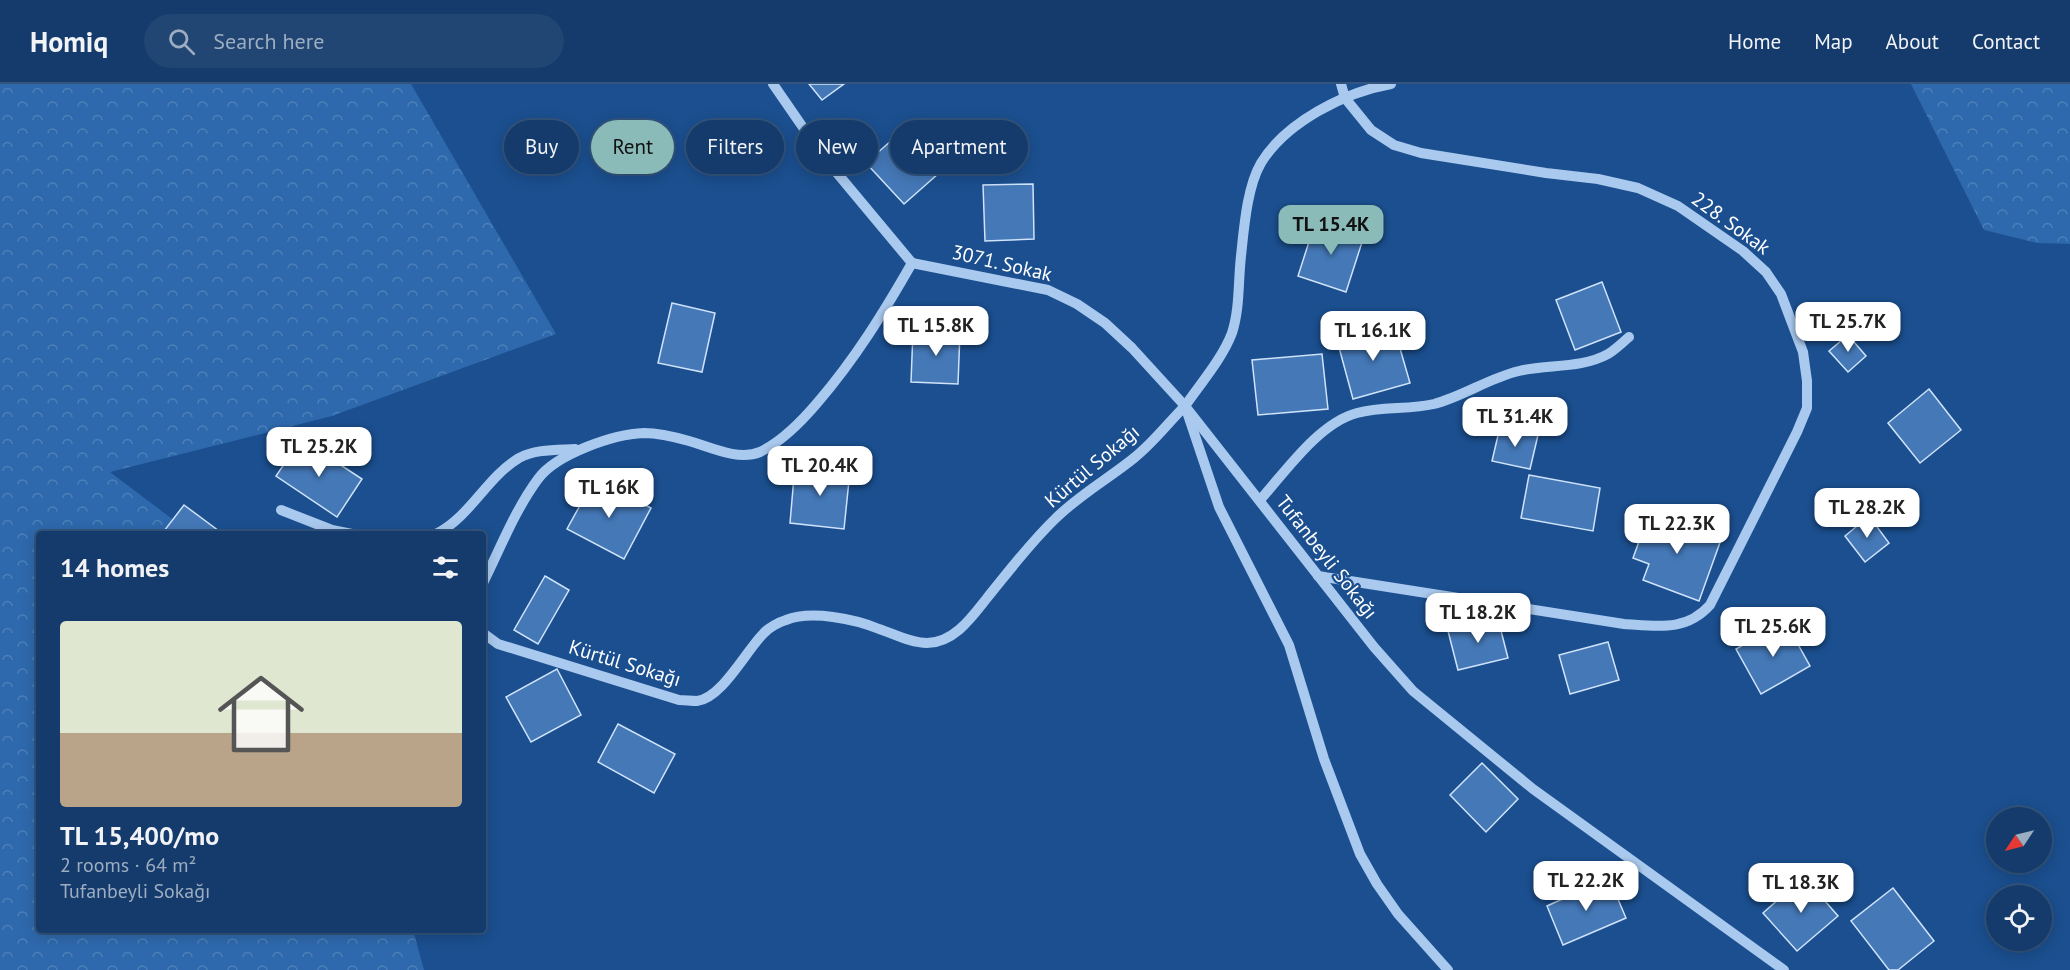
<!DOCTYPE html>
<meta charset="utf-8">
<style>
:root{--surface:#143b6b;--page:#214673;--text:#f1f3f6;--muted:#9dadc1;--line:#33557e;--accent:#8bbbb9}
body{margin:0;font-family:"PT Sans",sans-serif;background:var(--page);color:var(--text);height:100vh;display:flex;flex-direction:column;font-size:22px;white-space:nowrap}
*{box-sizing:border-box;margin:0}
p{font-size:20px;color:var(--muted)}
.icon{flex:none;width:33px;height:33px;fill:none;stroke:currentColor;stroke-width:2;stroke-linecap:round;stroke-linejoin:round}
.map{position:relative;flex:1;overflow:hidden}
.sheet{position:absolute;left:36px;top:447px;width:450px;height:402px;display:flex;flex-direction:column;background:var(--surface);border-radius:6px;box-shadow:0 3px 15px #0003,0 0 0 2px var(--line)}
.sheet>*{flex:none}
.top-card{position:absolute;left:504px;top:36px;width:570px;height:54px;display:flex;gap:12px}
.needle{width:39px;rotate:235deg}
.fabs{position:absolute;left:1986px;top:723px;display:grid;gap:12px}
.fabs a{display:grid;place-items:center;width:66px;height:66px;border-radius:50%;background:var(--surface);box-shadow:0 3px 15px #0003,0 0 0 2px var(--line);font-size:30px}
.price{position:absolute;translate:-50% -51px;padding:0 14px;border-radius:12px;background:#fff;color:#222;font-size:20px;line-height:39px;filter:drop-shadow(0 2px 3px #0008)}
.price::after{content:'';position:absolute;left:50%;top:36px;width:18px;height:14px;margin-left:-9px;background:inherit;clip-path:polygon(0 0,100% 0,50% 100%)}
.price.current{background:var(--accent);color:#111}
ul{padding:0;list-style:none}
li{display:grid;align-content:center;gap:12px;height:318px;padding:0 24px}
li span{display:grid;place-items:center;height:186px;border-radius:6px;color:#555}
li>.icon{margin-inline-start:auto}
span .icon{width:108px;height:108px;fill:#fffc;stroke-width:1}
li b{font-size:26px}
h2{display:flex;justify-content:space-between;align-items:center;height:72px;padding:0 24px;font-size:26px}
.chip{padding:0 21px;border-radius:27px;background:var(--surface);box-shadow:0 3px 15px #0003,0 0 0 2px var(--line);font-size:21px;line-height:54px}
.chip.current{background:var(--accent);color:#111}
header{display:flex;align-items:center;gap:36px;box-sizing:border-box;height:84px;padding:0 30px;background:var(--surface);border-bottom:2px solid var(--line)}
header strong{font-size:28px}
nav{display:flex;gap:33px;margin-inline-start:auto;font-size:21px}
.search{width:420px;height:54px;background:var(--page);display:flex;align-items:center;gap:15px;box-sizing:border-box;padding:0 21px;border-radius:33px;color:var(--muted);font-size:22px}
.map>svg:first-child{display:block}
.forest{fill:url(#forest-crowns)}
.building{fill:#4478b7;stroke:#cfe3fa;stroke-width:1.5}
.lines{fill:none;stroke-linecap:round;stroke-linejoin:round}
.minor{stroke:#a9c9ee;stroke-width:10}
.labels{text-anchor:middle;stroke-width:4.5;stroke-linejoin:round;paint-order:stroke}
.street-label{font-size:20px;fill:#fff;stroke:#1b4f8f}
</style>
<header>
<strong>Homiq</strong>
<div class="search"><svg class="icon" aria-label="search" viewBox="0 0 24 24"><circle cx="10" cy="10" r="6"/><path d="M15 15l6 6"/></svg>Search here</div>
<nav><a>Home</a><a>Map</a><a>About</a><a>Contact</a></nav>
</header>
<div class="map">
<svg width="2070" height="886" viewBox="0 0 2070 886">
<defs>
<pattern id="forest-crowns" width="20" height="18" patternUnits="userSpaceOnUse" patternTransform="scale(1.5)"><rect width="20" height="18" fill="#2e69ad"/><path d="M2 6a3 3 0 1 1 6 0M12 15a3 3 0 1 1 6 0" fill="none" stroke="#4d80b9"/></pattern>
</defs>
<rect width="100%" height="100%" fill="#1b4f8f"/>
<g class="forest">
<polygon points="0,0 411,0 556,250 332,332 110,388 192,450 39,450 39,846 413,846 424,886 0,886"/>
<polygon points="1911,0 2070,0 2070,160 2037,159 1984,146"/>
</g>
<g class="building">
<polygon points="809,0 844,0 822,16"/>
<polygon points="910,40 947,82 904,120 866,79"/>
<polygon points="1033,100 1034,155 985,157 983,101"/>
<polygon points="1316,136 1364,152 1346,208 1298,192"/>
<polygon points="1602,198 1621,248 1575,266 1556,216"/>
<polygon points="672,219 715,229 702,288 658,279"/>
<polygon points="1393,240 1410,299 1353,315 1337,256"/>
<polygon points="913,247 960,248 958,300 911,298"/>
<polygon points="1848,251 1866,272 1848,288 1829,267"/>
<polygon points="1322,270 1328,325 1258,331 1252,276"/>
<polygon points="1929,305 1961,346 1920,379 1888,339"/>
<polygon points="1500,343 1538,351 1530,385 1492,377"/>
<polygon points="301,355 362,395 337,433 276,392"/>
<polygon points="795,381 850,387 844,445 790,439"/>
<polygon points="1529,391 1600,404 1593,447 1521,434"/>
<polygon points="595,394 651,424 624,475 567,445"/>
<polygon points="184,421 223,450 168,450 164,447"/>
<polygon points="1650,427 1722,453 1699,517 1643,496 1649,480 1633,474"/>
<polygon points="1869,432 1889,459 1865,478 1845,452"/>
<polygon points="545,492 569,506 538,560 514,546"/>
<polygon points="1498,535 1508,574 1458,586 1448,547"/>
<polygon points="1785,537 1810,582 1761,610 1736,565"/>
<polygon points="1608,558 1619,596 1570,610 1559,571"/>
<polygon points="557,585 581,631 531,658 506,613"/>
<polygon points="618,640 675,670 654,709 598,678"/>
<polygon points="1482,679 1518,715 1486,748 1450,711"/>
<polygon points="1804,793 1838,832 1797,867 1763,829"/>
<polygon points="1609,794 1626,834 1563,861 1547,822"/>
<polygon points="1893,804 1934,857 1898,886 1889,886 1851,837"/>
</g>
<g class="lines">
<g class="minor">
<path d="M 1391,0 C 1345,8 1286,38 1261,79 C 1247,103 1244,144 1241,172 C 1238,198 1240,224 1232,249 C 1222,275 1201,299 1185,322 L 1374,563 L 1413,607 L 1533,705 L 1784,886"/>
<polyline points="912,179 1048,206 1077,220 1105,239 1132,264 1185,322"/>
<path d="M 1260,416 C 1286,387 1319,339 1357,329 C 1382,322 1409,326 1434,320 C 1464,312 1489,294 1519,287 C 1547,280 1581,285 1608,270 C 1615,266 1622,259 1629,253"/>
<polyline points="281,426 332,446 352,450"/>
<path d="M 436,450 C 471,432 486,394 519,374 C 535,365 557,366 575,365"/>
<path d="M 1318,492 L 1624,540 C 1657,542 1686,548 1710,521 L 1797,348 L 1807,324 L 1807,297 L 1803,268 L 1781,210 L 1766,188 L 1743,167 L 1678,122 L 1638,104 L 1598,95 L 1546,89 L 1421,69 L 1394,61 L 1371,46 L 1345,14 L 1341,0"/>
<path d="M 483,499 C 500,465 515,426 538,395 C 556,370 614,350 644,349 C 659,349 675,353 689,357 C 710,363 738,377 760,368 C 783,357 802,337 818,318 C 855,275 884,228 912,179 L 822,71 L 773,0"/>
<path d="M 483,549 L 498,560 L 679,616 C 685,616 691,617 697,617 C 722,614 746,567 763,550 C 768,544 779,538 786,536 C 811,526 855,535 879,545 C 894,550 911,559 927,559 C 954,559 972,533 987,514 C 1009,487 1030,459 1055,435 C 1079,411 1108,395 1134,374 C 1153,359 1168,339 1185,322 L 1219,423 L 1289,561 L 1324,675 L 1360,770 L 1377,800 L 1398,830 L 1448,886"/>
</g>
</g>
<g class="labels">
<g class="street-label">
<text transform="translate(1731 139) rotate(36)" y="7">228. Sokak</text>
<text transform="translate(1002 179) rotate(13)" y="7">3071. Sokak</text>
<text transform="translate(1092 382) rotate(-40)" y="7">Kürtül Sokağı</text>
<text transform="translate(1327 473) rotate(52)" y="7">Tufanbeyli Sokağı</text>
<text transform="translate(625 579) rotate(17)" y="7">Kürtül Sokağı</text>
</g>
</g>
</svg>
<div class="fabs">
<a><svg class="needle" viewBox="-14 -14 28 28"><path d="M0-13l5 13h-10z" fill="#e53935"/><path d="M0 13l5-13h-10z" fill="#9dadc1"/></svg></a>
<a><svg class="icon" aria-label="locate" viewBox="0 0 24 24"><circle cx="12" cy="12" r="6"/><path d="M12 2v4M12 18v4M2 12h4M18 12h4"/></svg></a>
</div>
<b class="price current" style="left:1331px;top:172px">TL 15.4K</b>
<b class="price" style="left:1848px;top:269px">TL 25.7K</b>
<b class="price" style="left:936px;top:273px">TL 15.8K</b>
<b class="price" style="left:1373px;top:278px">TL 16.1K</b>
<b class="price" style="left:1515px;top:364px">TL 31.4K</b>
<b class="price" style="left:319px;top:394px">TL 25.2K</b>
<b class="price" style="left:820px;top:413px">TL 20.4K</b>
<b class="price" style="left:609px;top:435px">TL 16K</b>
<b class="price" style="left:1867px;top:455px">TL 28.2K</b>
<b class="price" style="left:1677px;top:471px">TL 22.3K</b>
<b class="price" style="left:1478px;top:560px">TL 18.2K</b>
<b class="price" style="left:1773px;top:574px">TL 25.6K</b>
<b class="price" style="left:1586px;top:828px">TL 22.2K</b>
<b class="price" style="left:1801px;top:830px">TL 18.3K</b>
<div class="top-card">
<a class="chip">Buy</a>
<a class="chip current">Rent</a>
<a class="chip">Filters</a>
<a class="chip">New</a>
<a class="chip">Apartment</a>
</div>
<section class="sheet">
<h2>14 homes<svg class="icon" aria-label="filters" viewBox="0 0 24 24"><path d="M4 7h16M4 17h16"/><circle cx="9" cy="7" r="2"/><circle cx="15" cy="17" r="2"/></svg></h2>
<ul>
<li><span style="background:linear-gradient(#dfe7d0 60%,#b9a48a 0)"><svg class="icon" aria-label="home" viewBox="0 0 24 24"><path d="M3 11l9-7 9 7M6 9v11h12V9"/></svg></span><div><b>TL 15,400/mo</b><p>2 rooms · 64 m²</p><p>Tufanbeyli Sokağı</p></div></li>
</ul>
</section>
</div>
